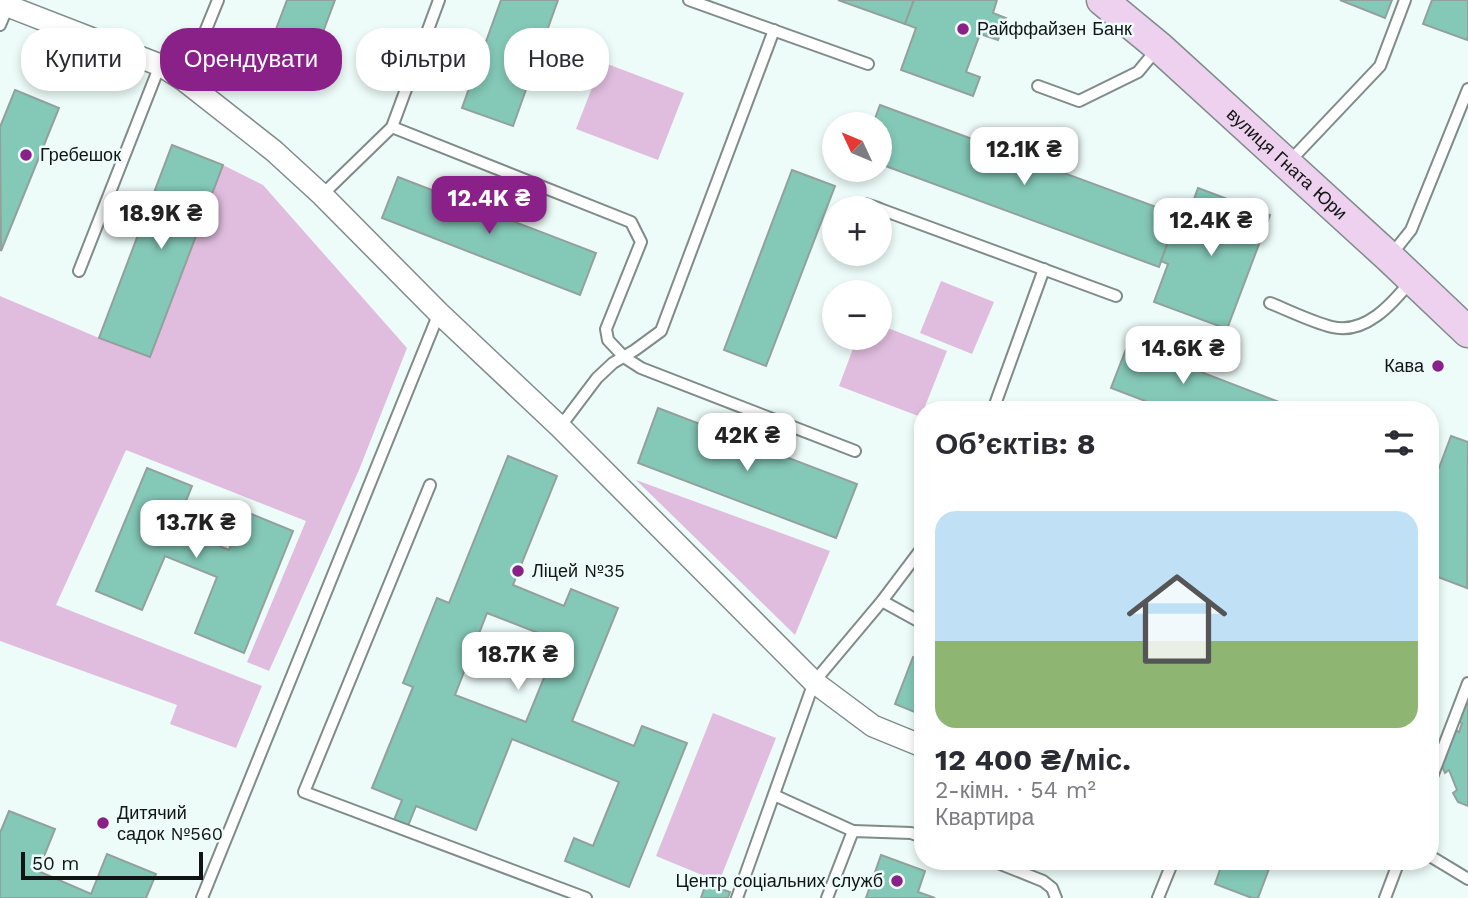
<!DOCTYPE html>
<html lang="uk">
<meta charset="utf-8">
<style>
:root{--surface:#fff;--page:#f7f7f7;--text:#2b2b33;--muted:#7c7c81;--accent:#892188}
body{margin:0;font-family:"Work Sans",sans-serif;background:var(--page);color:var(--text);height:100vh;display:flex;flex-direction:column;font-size:26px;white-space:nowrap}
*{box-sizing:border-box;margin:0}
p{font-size:23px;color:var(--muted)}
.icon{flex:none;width:38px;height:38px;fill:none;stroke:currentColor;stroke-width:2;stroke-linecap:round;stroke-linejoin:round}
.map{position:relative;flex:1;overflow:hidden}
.side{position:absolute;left:914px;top:401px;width:525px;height:469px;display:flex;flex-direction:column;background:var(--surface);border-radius:28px;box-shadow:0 4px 10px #0003}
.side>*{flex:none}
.hud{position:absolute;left:21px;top:28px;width:665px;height:63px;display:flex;gap:14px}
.needle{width:46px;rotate:314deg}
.buttons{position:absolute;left:822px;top:112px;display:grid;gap:14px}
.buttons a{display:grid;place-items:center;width:70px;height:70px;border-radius:50%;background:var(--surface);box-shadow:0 4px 10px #0003;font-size:35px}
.scale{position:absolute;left:21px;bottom:18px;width:182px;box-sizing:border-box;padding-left:7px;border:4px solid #101514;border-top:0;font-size:19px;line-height:24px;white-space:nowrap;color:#101514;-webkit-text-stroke:5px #edfcf8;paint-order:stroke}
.price{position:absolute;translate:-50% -60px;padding:0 16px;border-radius:14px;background:#fff;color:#222;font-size:23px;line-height:46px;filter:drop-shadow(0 2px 4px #0008)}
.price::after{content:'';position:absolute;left:50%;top:42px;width:21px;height:16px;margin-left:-10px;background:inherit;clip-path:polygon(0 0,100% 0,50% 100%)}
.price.current{background:var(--accent);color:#fff}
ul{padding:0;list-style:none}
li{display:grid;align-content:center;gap:14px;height:371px;padding:0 21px}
li span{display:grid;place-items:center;height:217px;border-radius:21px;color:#555}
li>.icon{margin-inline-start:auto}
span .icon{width:126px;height:126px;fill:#fffc;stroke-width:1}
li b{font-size:30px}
h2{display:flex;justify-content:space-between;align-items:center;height:84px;padding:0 21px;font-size:30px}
.tag{padding:0 24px;border-radius:28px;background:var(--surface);box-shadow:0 4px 10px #0003;font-size:24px;line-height:63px}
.tag.current{background:var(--accent);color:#fff}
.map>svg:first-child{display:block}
.green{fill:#e0bdde}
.building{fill:#84c8b7;stroke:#93a09c;stroke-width:2;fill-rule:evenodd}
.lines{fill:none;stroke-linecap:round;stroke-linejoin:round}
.lane-casing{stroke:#7f8c88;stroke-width:14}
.street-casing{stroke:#7f8c88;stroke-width:24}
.secondary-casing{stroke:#7f8c88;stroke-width:33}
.lane{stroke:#fff;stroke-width:10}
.street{stroke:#fff;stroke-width:21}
.secondary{stroke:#eed1ee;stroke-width:30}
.poi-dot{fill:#892188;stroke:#edfcf8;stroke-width:2.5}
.labels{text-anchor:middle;stroke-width:5;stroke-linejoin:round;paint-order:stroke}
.poi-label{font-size:18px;fill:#101514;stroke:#edfcf8;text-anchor:start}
.street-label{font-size:18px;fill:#101514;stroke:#edfcf8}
</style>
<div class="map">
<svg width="1468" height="898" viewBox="0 0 1468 898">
<rect width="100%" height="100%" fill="#edfcf8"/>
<g class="green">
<polygon points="602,62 684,93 658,160 576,129"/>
<polygon points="223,165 263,185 407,348 359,470 269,671 247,662 306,521 126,450 56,605 262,686 236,748 170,724 177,705 0,641 0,296 99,338 150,357"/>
<polygon points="941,281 994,302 972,354 920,333"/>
<polygon points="880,325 947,351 924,409 922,410 921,417 839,386 857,338 880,338"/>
<polygon points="636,480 830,551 795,635"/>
<polygon points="713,713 776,738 719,882 656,856"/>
</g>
<g class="building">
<polygon points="287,0 335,0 309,69 267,53"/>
<polygon points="501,0 558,0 513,126 462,108"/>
<polygon points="838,0 914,0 905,24"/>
<polygon points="914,0 997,0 993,13 1006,18 998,40 980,34 966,72 980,77 973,96 901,70 916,28 905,24"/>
<polygon points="1340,0 1392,0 1385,18"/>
<polygon points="1432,0 1468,0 1468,36 1467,40 1423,24"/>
<polygon points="15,90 59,108 1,251 0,127"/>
<polygon points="880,105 1178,215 1159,267 880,164 880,124 873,124"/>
<polygon points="172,145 223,165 150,357 99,338"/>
<polygon points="792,170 835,186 766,366 724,350"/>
<polygon points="398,177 596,253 580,295 382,218"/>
<polygon points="1198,188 1270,215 1227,329 1154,302 1168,264 1161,261 1175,223 1184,226"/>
<polygon points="1128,344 1300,410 1167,410 1148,402 1111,388"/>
<polygon points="658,408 857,484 836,538 638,463"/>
<polygon points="1451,436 1468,442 1467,588 1430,574 1430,465 1439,468"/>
<path d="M 508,456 L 557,476 L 513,585 L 564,606 L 571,589 L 618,608 L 572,721 L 634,746 L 642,726 L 687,743 L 629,887 L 565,861 L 574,838 L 593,846 L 619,782 L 512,739 L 476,830 L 416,806 L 408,826 L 394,820 L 402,800 L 372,788 L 413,687 L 403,683 L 437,598 L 449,603 ZM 487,613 L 559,641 L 526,722 L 455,695 Z"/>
<polygon points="147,468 192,486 175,528 229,550 244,511 293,531 244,653 195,633 217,577 165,556 142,610 96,591"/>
<polygon points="913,657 922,661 922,715 895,704"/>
<polygon points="1468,694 1468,806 1458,802 1453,793 1457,790 1449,770 1445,773 1440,762 1453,729 1459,732 1462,723 1457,721"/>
<polygon points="9,811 55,829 38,871 91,894 107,854 156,874 146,898 0,898 0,833"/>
<polygon points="881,855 925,871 918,892 935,898 866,898"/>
<polygon points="1223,861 1272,861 1258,898 1252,898 1215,884"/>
<polygon points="706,883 730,892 728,898 701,898"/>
</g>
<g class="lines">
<defs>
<g id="lane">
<polyline points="689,0 868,64"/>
<polyline points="0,25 8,6"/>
<polyline points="185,81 218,0"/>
<polyline points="1038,86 1079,101 1138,72 1157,49"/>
<polyline points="392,127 631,222 641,242 606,329 608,340 624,357 641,368 855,451"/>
<polyline points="1288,163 1380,66 1405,0"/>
<polyline points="322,195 392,127 439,0"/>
<polyline points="865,204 878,208"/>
<polyline points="880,209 1116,296"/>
<polyline points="1391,255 1411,230 1468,89"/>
<polyline points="79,271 160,65"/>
<path d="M 1270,303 C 1290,311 1312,322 1332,327 C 1365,335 1392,304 1410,282"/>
<polyline points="993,410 1044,269"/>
<polyline points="560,427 597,378 613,363 635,350 661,331 774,30"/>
<polyline points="430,485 304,792 586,898"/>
<polyline points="882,601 922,623"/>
<polyline points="1430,782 1468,683"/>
<polyline points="774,795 853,831"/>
<polyline points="1430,856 1468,879"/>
<polyline points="993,861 1043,881 1052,888 1056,898"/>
<polyline points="202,898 439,313"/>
<polyline points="737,898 814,682 882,601 922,548"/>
<polyline points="827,898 853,831 911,833 922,837"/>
<polyline points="1158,898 1173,861"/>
<polyline points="1385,898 1399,861"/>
</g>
<polyline id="street" points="0,3 160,65 185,81 274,151 322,195 439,313 560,427 814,682 873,726 922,746"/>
<g id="secondary">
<path id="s1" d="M 1102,0 L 1159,47 L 1389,257 L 1468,332"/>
</g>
</defs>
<use href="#lane" class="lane-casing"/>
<use href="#street" class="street-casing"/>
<use href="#secondary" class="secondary-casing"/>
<use href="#lane" class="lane"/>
<use href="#street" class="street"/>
<use href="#secondary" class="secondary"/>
</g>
<g class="poi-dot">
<circle cx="963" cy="29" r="7"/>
<circle cx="26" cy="155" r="7"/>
<circle cx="1438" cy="366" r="7"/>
<circle cx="518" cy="571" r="7"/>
<circle cx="103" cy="823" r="7"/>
<circle cx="897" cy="881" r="7"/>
</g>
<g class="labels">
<g class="poi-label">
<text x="977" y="35">Райффайзен Банк</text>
<text x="40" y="161">Гребешок</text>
<text x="1424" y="372" text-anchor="end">Кава</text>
<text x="532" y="577">Ліцей №35</text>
<text x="117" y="819">Дитячий<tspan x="117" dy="21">садок №560</tspan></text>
<text x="883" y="887" text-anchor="end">Центр соціальних служб</text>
</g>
<g class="street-label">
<text dy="6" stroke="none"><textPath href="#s1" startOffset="247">вулиця Гната Юри</textPath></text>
</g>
</g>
</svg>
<div class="buttons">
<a><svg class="needle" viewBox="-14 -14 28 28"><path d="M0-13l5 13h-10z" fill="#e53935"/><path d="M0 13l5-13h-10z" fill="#7c7c81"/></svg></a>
<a>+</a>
<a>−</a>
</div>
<div class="scale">50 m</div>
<b class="price" style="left:1024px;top:187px">12.1K ₴</b>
<b class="price current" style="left:489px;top:236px">12.4K ₴</b>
<b class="price" style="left:161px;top:251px">18.9K ₴</b>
<b class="price" style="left:1211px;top:258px">12.4K ₴</b>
<b class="price" style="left:1183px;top:386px">14.6K ₴</b>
<b class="price" style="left:747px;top:473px">42K ₴</b>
<b class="price" style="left:196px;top:560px">13.7K ₴</b>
<b class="price" style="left:518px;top:692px">18.7K ₴</b>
<div class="hud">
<a class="tag">Купити</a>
<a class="tag current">Орендувати</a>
<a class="tag">Фільтри</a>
<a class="tag">Нове</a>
</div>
<section class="side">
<h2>Об’єктів: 8<svg class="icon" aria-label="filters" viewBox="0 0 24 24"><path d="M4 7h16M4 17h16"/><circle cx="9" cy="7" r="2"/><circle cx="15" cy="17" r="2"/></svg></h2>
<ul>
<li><span style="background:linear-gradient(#bfe0f5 60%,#8fb573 0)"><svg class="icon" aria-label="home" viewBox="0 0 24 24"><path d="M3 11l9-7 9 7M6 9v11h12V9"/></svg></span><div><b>12 400 ₴/міс.</b><p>2-кімн. · 54 m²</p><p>Квартира</p></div></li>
</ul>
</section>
</div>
